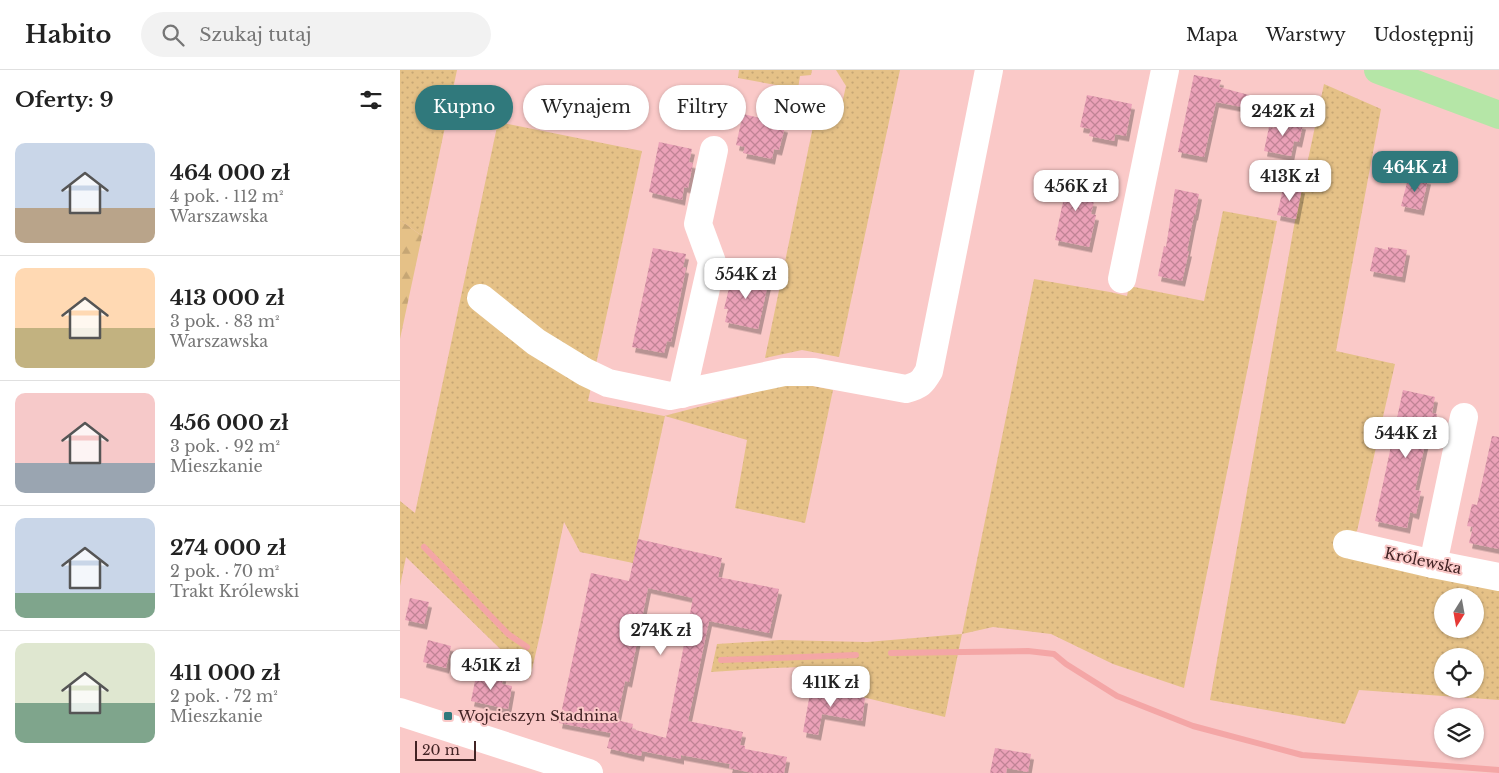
<!DOCTYPE html>
<html lang="pl">
<meta charset="utf-8">
<style>
:root{--surface:#fff;--page:#f2f2f2;--text:#222;--muted:#767676;--line:#e0e0e0;--accent:#30797c}
body{margin:0;font-family:"Libre Baskerville",serif;background:var(--page);color:var(--text);height:100vh;display:flex;flex-direction:column;font-size:19px;white-space:nowrap}
*{box-sizing:border-box;margin:0}
p{font-size:16px;color:var(--muted)}
.icon{flex:none;width:28px;height:28px;fill:none;stroke:currentColor;stroke-width:2;stroke-linecap:round;stroke-linejoin:round}
.map{position:relative;flex:1;overflow:hidden}
.sheet{display:flex;flex-direction:column;background:var(--surface);width:400px}
.sheet>*{flex:none}
.hud{position:absolute;left:15px;top:15px;width:475px;height:45px;display:flex;gap:10px}
.needle{width:32px;rotate:191deg}
.fabs{position:absolute;left:1034px;top:518px;display:grid;gap:10px}
.fabs a{display:grid;place-items:center;width:50px;height:50px;border-radius:50%;background:var(--surface);box-shadow:0 1px 4px #0004;font-size:25px}
.scale{position:absolute;left:15px;bottom:12px;width:61px;box-sizing:border-box;padding-left:5px;border:2px solid #422324;border-top:0;font-size:14px;line-height:18px;white-space:nowrap;color:#422324;-webkit-text-stroke:4px #fac9c8;paint-order:stroke}
.price{position:absolute;translate:-50% -42px;padding:0 11px;border-radius:10px;background:#fff;color:#222;font-size:16px;line-height:32px;filter:drop-shadow(0 1px 2px #0008)}
.price::after{content:'';position:absolute;left:50%;top:30px;width:15px;height:11px;margin-left:-8px;background:inherit;clip-path:polygon(0 0,100% 0,50% 100%)}
.price.current{background:var(--accent);color:#fff}
ul{padding:0;list-style:none}
li{display:flex;align-items:center;gap:15px;height:125px;padding:0 15px}
li+li{border-top:1px solid var(--line)}
li span{display:grid;place-items:center;flex:none;width:140px;height:100px;border-radius:10px;color:#555}
li>.icon{margin-inline-start:auto}
span .icon{width:60px;height:60px;fill:#fffc;stroke-width:1}
li b{font-size:21px}
h2{display:flex;justify-content:space-between;align-items:center;height:60px;padding:0 15px;font-size:21px}
.pill{padding:0 18px;border-radius:22px;background:var(--surface);box-shadow:0 1px 4px #0004;font-size:18px;line-height:45px}
.pill.current{background:var(--accent);color:#fff}
header{display:flex;align-items:center;gap:30px;box-sizing:border-box;height:70px;padding:0 25px;background:var(--surface);border-bottom:1px solid var(--line)}
header strong{font-size:24px}
nav{display:flex;gap:28px;margin-inline-start:auto;font-size:18px}
.search{width:350px;height:45px;background:var(--page);display:flex;align-items:center;gap:12px;box-sizing:border-box;padding:0 18px;border-radius:28px;color:var(--muted);font-size:19px}
main{display:flex;flex:1;min-height:0}
.map>svg:first-child{display:block}
.green{fill:url(#green-dots);fill-rule:evenodd}
.forest{fill:url(#forest-firs)}
.lines{fill:none;stroke-linecap:round;stroke-linejoin:round}
.stream{stroke:#f4a6a6;stroke-width:6}
.building{fill:url(#building-cross-hatch);fill-rule:evenodd;filter:url(#shadow)}
.minor{stroke:#fff;stroke-width:28}
.major{stroke:#b5e6a7;stroke-width:28}
.poi-dot{fill:#30797c;stroke:#fac9c8;stroke-width:2}
.labels{text-anchor:middle;stroke-width:4;stroke-linejoin:round;paint-order:stroke}
.street-label{font-size:15px;fill:#422324;stroke:#fac9c8}
.poi-label{font-size:15px;fill:#422324;stroke:#fac9c8;text-anchor:start}
</style>
<header>
<strong>Habito</strong>
<div class="search"><svg class="icon" aria-label="search" viewBox="0 0 24 24"><circle cx="10" cy="10" r="6"/><path d="M15 15l6 6"/></svg>Szukaj tutaj</div>
<nav><a>Mapa</a><a>Warstwy</a><a>Udostępnij</a></nav>
</header>
<main>
<section class="sheet">
<h2>Oferty: 9<svg class="icon" aria-label="filters" viewBox="0 0 24 24"><path d="M4 7h16M4 17h16"/><circle cx="9" cy="7" r="2"/><circle cx="15" cy="17" r="2"/></svg></h2>
<ul>
<li><span style="background:linear-gradient(#c9d6e8 65%,#b9a48a 0)"><svg class="icon" aria-label="home" viewBox="0 0 24 24"><path d="M3 11l9-7 9 7M6 9v11h12V9"/></svg></span><div><b>464 000 zł</b><p>4 pok. · 112 m²</p><p>Warszawska</p></div></li>
<li><span style="background:linear-gradient(#ffd9b3 60%,#c2b280 0)"><svg class="icon" aria-label="home" viewBox="0 0 24 24"><path d="M3 11l9-7 9 7M6 9v11h12V9"/></svg></span><div><b>413 000 zł</b><p>3 pok. · 83 m²</p><p>Warszawska</p></div></li>
<li><span style="background:linear-gradient(#f6c9c9 70%,#9aa5b1 0)"><svg class="icon" aria-label="home" viewBox="0 0 24 24"><path d="M3 11l9-7 9 7M6 9v11h12V9"/></svg></span><div><b>456 000 zł</b><p>3 pok. · 92 m²</p><p>Mieszkanie</p></div></li>
<li><span style="background:linear-gradient(#c9d6e8 75%,#7fa58c 0)"><svg class="icon" aria-label="home" viewBox="0 0 24 24"><path d="M3 11l9-7 9 7M6 9v11h12V9"/></svg></span><div><b>274 000 zł</b><p>2 pok. · 70 m²</p><p>Trakt Królewski</p></div></li>
<li><span style="background:linear-gradient(#dfe7d0 60%,#7fa58c 0)"><svg class="icon" aria-label="home" viewBox="0 0 24 24"><path d="M3 11l9-7 9 7M6 9v11h12V9"/></svg></span><div><b>411 000 zł</b><p>2 pok. · 72 m²</p><p>Mieszkanie</p></div></li>
</ul>
</section>
<div class="map">
<svg width="1099" height="703" viewBox="0 0 1099 703">
<defs>
<pattern id="green-dots" width="8" height="8" patternUnits="userSpaceOnUse" patternTransform="scale(1.25)"><rect width="8" height="8" fill="#e5c187"/><path d="M2 2h.1M6 6h.1" fill="none" stroke="#c6a674" stroke-width="1.8" stroke-linecap="round"/></pattern>
<pattern id="forest-firs" width="22" height="20" patternUnits="userSpaceOnUse" patternTransform="scale(1.25)"><rect width="22" height="20" fill="#e5c187"/><path d="M5 1l3.5 6h-7zM16 11l3.5 6h-7z" fill="#c6a674"/></pattern>
<pattern id="building-cross-hatch" width="8" height="8" patternUnits="userSpaceOnUse" patternTransform="scale(1.25)"><rect width="8" height="8" fill="#eba1b8"/><path d="M0 0l8 8M0 8l8-8" fill="none" stroke="#c08395"/></pattern>
<filter id="shadow"><feDropShadow dx="3" dy="5.5" stdDeviation="0" flood-color="#0004"/></filter>
</defs>
<rect width="100%" height="100%" fill="#fac9c8"/>
<g class="green">
<polygon points="0,0 57,0 22,166 0,150"/>
<polygon points="339,0 412,0 411,5 400,6 398,19 338,8"/>
<polygon points="436,0 500,0 439,287 402,280 365,288 416,42 439,47 446,16"/>
<path d="M 924,14 L 981,39 L 936,281 L 995,294 L 957,461 L 937,475 L 1099,517 L 1099,630 L 959,620 L 945,654 L 810,630 L 894,156 ZM 1042,526 L 1075,526 L 1075,559 L 1042,559 ZM 1042,586 L 1075,586 L 1075,619 L 1042,619 Z"/>
<polygon points="98,52 242,81 188,331 264,346 393,312 433,320 405,453 335,438 347,370 265,346 233,493 180,482 164,452 142,556 130,608 6,487 0,516 0,431 15,443"/>
<polygon points="823,141 877,151 784,618 713,594 651,564 593,557 562,564 545,647 454,625 432,621 434,596 373,598 311,602 317,574 380,570 467,572 562,564 634,209 710,222 727,226 729,216 804,231"/>
</g>
<polygon class="forest" points="0,150 22,166 0,269"/>
<g class="lines">
<g class="stream">
<polyline points="24,477 108,564 127,577"/>
<polyline points="491,583 628,581 654,584 666,594 717,626 793,656 902,685 1099,700"/>
<polyline points="321,590 456,585"/>
</g>
</g>
<g class="building">
<polygon points="794,5 821,10 819,17 849,25 847,38 816,32 804,87 778,82"/>
<polygon points="687,25 732,34 726,66 715,64 714,71 689,66 691,59 680,57"/>
<polygon points="343,44 364,49 363,52 385,57 379,80 374,79 372,89 343,83 345,77 336,75"/>
<polygon points="876,48 903,54 899,72 894,71 891,86 864,81 869,57 874,58"/>
<polygon points="259,72 292,79 289,92 293,93 288,118 284,117 282,130 249,122"/>
<polygon points="666,104 692,109 688,130 694,131 691,144 696,145 689,177 655,170 664,127 661,126"/>
<polygon points="1009,105 1028,109 1021,140 1001,136"/>
<polygon points="884,114 902,118 896,149 877,145"/>
<polygon points="775,119 799,124 795,145 794,145 787,181 789,181 782,211 758,206 764,176 766,177"/>
<polygon points="975,177 988,180 988,177 1007,180 1002,207 970,201"/>
<polygon points="253,178 286,184 283,197 286,198 271,272 267,271 264,283 232,277"/>
<polygon points="336,202 369,209 358,259 325,252 328,239 324,239 330,214 333,215"/>
<polygon points="1003,320 1035,327 1032,343 1037,344 1033,366 1027,365 1015,420 1021,421 1016,444 1010,442 1007,458 975,451"/>
<polygon points="1092,366 1099,367 1099,479 1069,473 1073,457 1067,456 1072,434 1077,435"/>
<path d="M 238,469 L 322,488 L 318,507 L 379,519 L 369,563 L 309,551 L 288,651 L 343,662 L 340,675 L 345,676 L 345,679 L 387,687 L 384,703 L 353,703 L 329,698 L 330,694 L 281,685 L 281,689 L 242,681 L 241,686 L 207,678 L 211,663 L 159,653 L 191,503 L 229,511 ZM 248,518 L 293,528 L 266,668 L 232,659 L 233,654 L 217,650 L 225,611 L 229,612 Z"/>
<polygon points="10,528 29,532 24,554 5,550"/>
<polygon points="28,570 51,576 46,598 23,592"/>
<polygon points="77,601 103,606 102,614 112,616 108,639 71,631"/>
<polygon points="411,618 465,628 462,651 422,644 418,665 403,662"/>
<polygon points="595,678 631,684 628,702 607,698 606,703 590,703"/>
</g>
<g class="lines">
<g class="minor">
<polyline points="722,209 765,0"/>
<path d="M 81,228 L 136,272 L 185,302 L 208,313 L 232,318 L 270,326 L 384,302 L 414,302 L 506,319 C 520,315 522,313 529,301 L 589,0"/>
<polyline points="282,324 312,192 298,154 314,80"/>
<polyline points="947,474 1033,494 1099,507"/>
<polyline points="1033,494 1064,347"/>
<polyline points="0,642 189,703"/>
</g>
<polyline class="major" points="978,0 1099,45"/>
</g>
<rect class="poi-dot" x="43" y="641" width="10" height="10" rx="2.5"/>
<g class="labels">
<g class="street-label">
<text transform="translate(1023 491) rotate(12)" y="5">Królewska</text>
</g>
<g class="poi-label">
<text x="58" y="651">Wojcieszyn Stadnina</text>
</g>
</g>
</svg>
<div class="fabs">
<a><svg class="needle" viewBox="-14 -14 28 28"><path d="M0-13l5 13h-10z" fill="#e53935"/><path d="M0 13l5-13h-10z" fill="#767676"/></svg></a>
<a><svg class="icon" aria-label="locate" viewBox="0 0 24 24"><circle cx="12" cy="12" r="6"/><path d="M12 2v4M12 18v4M2 12h4M18 12h4"/></svg></a>
<a><svg class="icon" aria-label="layers" viewBox="0 0 24 24"><path d="M12 4l9 5-9 5-9-5zM3 14l9 5 9-5"/></svg></a>
</div>
<div class="scale">20 m</div>
<b class="price" style="left:883px;top:67px">242K zł</b>
<b class="price current" style="left:1015px;top:123px">464K zł</b>
<b class="price" style="left:890px;top:132px">413K zł</b>
<b class="price" style="left:676px;top:142px">456K zł</b>
<b class="price" style="left:346px;top:230px">554K zł</b>
<b class="price" style="left:1006px;top:389px">544K zł</b>
<b class="price" style="left:261px;top:586px">274K zł</b>
<b class="price" style="left:91px;top:621px">451K zł</b>
<b class="price" style="left:431px;top:638px">411K zł</b>
<div class="hud">
<a class="pill current">Kupno</a>
<a class="pill">Wynajem</a>
<a class="pill">Filtry</a>
<a class="pill">Nowe</a>
</div>
</div>
</main>
